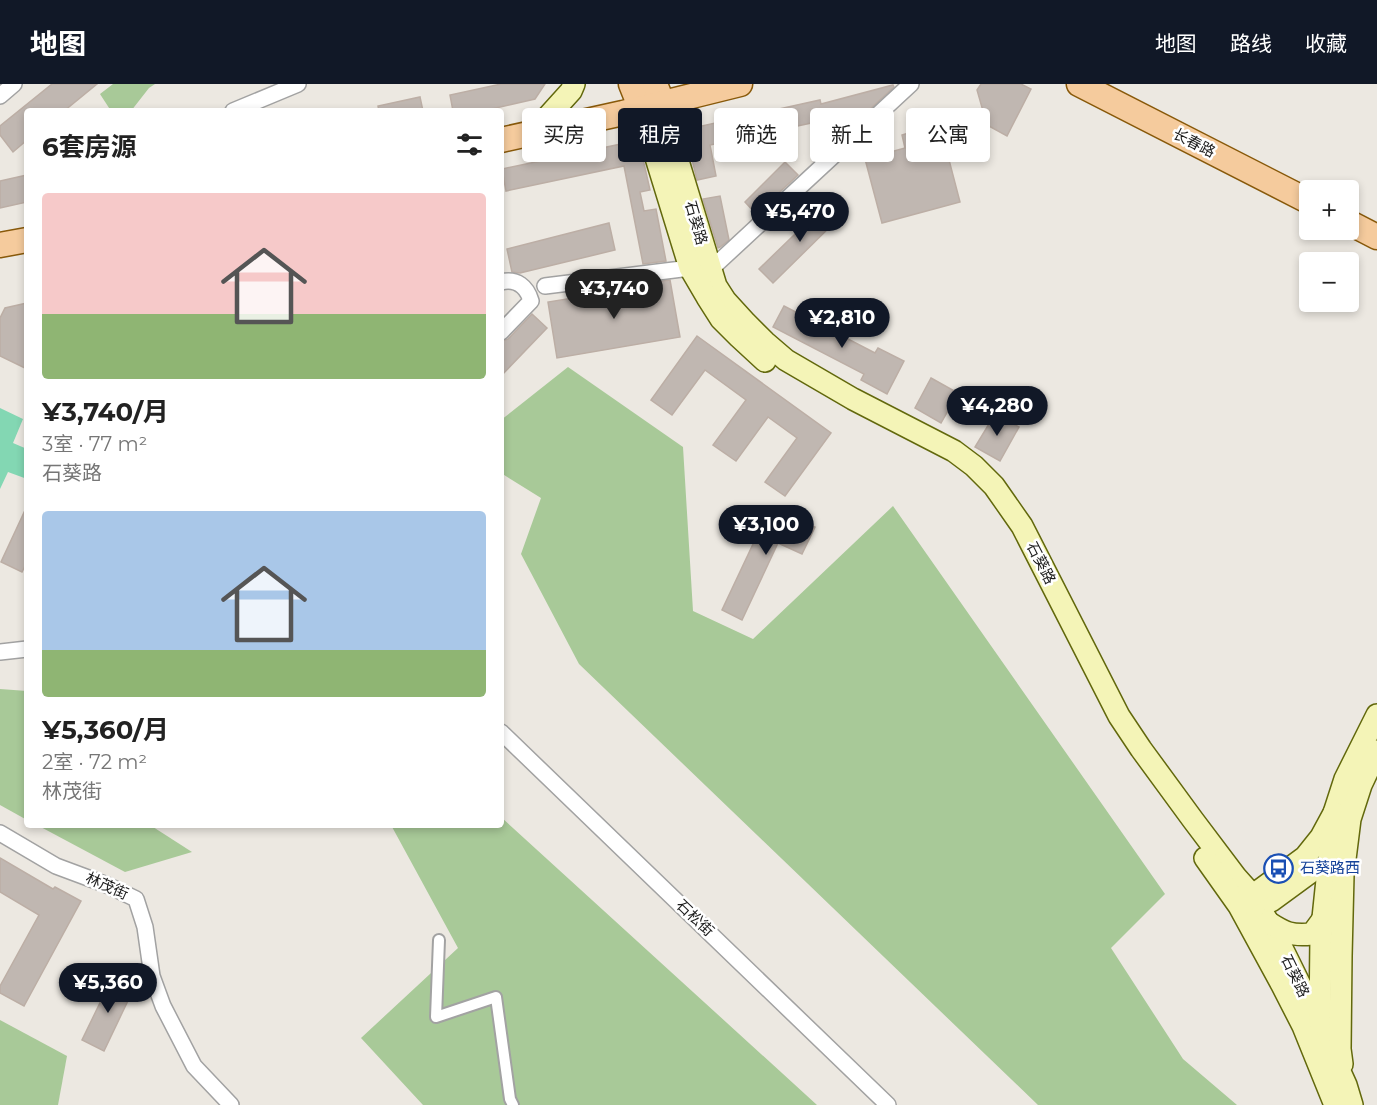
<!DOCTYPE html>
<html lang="zh">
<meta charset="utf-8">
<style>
:root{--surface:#fff;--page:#f6f6f6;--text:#222;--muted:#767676;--accent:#111827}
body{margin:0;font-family:Montserrat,"Noto Sans SC",sans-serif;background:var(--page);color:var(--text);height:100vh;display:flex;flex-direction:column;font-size:22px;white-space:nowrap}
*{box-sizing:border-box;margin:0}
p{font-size:20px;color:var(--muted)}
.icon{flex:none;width:33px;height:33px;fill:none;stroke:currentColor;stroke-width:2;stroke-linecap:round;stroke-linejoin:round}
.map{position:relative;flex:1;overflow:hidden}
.side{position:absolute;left:24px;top:24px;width:480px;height:720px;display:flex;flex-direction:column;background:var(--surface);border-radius:6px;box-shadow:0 3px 9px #0003}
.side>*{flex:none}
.guide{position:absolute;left:522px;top:24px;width:570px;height:54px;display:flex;gap:12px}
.controls{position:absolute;left:1299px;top:96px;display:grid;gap:12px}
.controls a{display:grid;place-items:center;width:60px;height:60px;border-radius:6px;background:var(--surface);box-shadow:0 3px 9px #0003;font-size:30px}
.price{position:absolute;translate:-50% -51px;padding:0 14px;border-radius:21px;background:var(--accent);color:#fff;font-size:20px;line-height:39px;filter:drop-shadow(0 2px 3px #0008)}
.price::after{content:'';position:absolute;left:50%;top:36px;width:18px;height:14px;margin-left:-9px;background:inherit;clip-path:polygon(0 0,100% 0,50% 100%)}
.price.on{background:#222;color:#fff}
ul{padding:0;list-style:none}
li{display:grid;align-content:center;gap:12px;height:318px;padding:0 18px}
li span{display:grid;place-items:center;height:186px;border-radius:6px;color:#555}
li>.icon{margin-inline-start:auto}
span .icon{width:108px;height:108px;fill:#fffc;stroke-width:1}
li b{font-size:26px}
h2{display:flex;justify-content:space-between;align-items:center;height:72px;padding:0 18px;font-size:26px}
.chip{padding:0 21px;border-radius:6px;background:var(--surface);box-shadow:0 3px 9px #0003;font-size:21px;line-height:54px}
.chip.on{background:var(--accent);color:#fff}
header{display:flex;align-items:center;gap:36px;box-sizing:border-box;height:84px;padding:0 30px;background:var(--accent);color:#fff}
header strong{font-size:28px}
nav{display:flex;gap:33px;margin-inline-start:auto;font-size:21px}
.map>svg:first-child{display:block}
.forest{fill:#a8c998}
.pitch{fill:#83d7b3}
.building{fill:#c0b7b1;stroke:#bcaea5;stroke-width:1.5}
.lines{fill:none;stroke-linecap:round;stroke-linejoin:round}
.pedestrian-casing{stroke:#a2a2a2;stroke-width:14}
.minor-casing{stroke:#a2a2a2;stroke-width:18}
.secondary-casing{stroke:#62680c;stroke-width:24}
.primary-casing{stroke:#88590a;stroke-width:27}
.pedestrian{stroke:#fff;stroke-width:10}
.minor{stroke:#fff;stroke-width:15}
.secondary{stroke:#f4f4b7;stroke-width:21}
.primary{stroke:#f5cb9d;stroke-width:24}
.labels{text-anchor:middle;stroke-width:5;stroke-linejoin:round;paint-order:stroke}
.street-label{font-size:15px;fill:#1b1b1b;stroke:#fff}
.transit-label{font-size:15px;fill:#164399;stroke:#fff;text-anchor:start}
</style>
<header>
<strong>地图</strong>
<nav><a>地图</a><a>路线</a><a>收藏</a></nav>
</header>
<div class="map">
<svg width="1377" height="1021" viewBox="0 0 1377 1021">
<rect width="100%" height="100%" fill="#ece8e1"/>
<g class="forest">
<polygon points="113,0 155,0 149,4 131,27 111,27 100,10"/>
<polygon points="568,283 683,363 693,527 753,555 893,422 1165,810 1111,864 1183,975 1237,1021 1038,1021 579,580 521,470 541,414 501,389 501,336"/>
<polygon points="0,605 27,607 27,736 0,721"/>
<polygon points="501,733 817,1021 423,1021 361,954 458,864 391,741 501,741"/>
<polygon points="37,741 150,741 192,768 125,788"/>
<polygon points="0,936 67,972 58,1021 0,1021"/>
</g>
<polygon class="pitch" points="0,324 23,335 13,359 27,365 27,395 8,388 0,405"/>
<g class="building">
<polygon points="52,0 97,0 64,27 27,27 27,56 13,68 0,51 0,42"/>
<polygon points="501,0 545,0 535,15 483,27 453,27 450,11"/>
<polygon points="981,0 1021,0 1031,5 1007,52 987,41 977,6"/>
<polygon points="893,1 894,3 843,50 839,33 710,61 716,92 697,96 689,63 700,61 697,43 820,16 821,20"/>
<polygon points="420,13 423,27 379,27 378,22"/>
<polygon points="937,30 960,118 882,139 865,75 905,64 902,51 915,47 912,36"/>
<polygon points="626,59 630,77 643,75 650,106 640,108 644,127 656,125 666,177 643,180 624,82 506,107 502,85"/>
<polygon points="785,78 798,91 756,130 745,118"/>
<polygon points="27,91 27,118 0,124 0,97"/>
<polygon points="720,112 729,156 720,163 718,164 703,115"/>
<polygon points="827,119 840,133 773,199 759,185"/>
<polygon points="609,139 615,166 520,189 512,188 507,165"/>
<polygon points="670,196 680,253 557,274 548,218 647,202 647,199"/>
<polygon points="27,219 27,285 0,272 0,234 5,224"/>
<polygon points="784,222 875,269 878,264 904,277 887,310 861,296 864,290 773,243"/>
<polygon points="532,230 547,244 501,292 501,257 508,255"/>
<polygon points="697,252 831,349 785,412 765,398 797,354 768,333 736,377 713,361 746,316 705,286 672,331 651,316"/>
<polygon points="931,294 958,309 941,339 915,324"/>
<polygon points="995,330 1019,343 1000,377 975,363"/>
<polygon points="27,422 27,478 22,488 1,478"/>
<polygon points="771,422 815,443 802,470 778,459 742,536 722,526"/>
<polygon points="0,774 53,805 55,803 81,817 24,922 0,909 0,902 39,831 0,808"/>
<polygon points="112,894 134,904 104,967 82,956"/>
</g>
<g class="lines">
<defs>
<polyline id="pedestrian" points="439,856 436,933 496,913 510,1015 513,1021"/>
<g id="minor">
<polyline points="0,12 14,0"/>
<polyline points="233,27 298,0"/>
<path d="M 501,198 C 517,194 527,203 531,217 L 501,248"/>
<polyline points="545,202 690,184 710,186 911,0"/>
<polyline points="0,568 27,565"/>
<polyline points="501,648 888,1021"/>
<polyline points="0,749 56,782 107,801 136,815 145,843 152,892 163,922 194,982 231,1021"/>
</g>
<g id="secondary">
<polyline points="663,20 668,44 716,202 725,216 746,239 765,258 786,276 853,315 954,367 974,382 994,402 1022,442 1119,632 1141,665 1193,736 1236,793 1253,812 1275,850 1307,915 1346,1001 1352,1021"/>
<polyline points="641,25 690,184 707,213 721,235 739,253 765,277"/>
<polyline points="533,49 571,7 574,0"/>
<polyline points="1205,774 1239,822 1282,901 1303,942 1335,1021"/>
<polyline points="1271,817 1312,787 1323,785 1327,790"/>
<polyline points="1241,820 1305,773 1321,753 1334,729 1345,695 1377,631"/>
<path d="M 1268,838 C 1285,849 1291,852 1312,850 L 1323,835"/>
<polyline points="1320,938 1321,853 1334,729"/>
<polyline points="1342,980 1340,965 1341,872 1343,791 1350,735 1361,701 1377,667"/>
</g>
<g id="primary">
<polyline points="631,0 641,25"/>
<polyline points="655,0 663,20"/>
<polyline points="1079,0 1310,118"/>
<polyline points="501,56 623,29 740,0"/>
<polyline points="1348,138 1377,153"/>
<polyline points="0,161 27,156"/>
</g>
</defs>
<use href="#pedestrian" class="pedestrian-casing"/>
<use href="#minor" class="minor-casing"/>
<use href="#secondary" class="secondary-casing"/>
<use href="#primary" class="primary-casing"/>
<use href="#pedestrian" class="pedestrian"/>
<use href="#minor" class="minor"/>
<use href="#secondary" class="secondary"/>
<use href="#primary" class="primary"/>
</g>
<defs>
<symbol id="bus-ring" viewBox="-11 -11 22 22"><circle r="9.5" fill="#fff" stroke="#1a4fb4" stroke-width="1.5"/><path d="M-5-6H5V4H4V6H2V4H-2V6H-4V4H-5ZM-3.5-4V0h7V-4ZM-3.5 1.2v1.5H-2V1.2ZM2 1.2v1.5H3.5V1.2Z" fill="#1a4fb4"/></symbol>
</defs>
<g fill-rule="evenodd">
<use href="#bus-ring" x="1262" y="768" width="33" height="33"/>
</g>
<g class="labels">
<g class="street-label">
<text transform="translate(1194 59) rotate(27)" y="5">长春路</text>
<text transform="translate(696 139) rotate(74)" y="5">石葵路</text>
<text transform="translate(1041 479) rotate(63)" y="5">石葵路</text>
<text transform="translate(107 802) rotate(24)" y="5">林茂街</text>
<text transform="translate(695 834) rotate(44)" y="5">石松街</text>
<text transform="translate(1295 892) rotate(64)" y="5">石葵路</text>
</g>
<g class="transit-label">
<text x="1300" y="789">石葵路西</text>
</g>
</g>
</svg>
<div class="controls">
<a>+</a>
<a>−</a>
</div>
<b class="price" style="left:800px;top:159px">¥5,470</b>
<b class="price on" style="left:614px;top:236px">¥3,740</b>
<b class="price" style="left:842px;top:265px">¥2,810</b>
<b class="price" style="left:997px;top:353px">¥4,280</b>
<b class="price" style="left:766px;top:472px">¥3,100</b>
<b class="price" style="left:108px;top:930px">¥5,360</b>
<div class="guide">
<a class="chip">买房</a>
<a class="chip on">租房</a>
<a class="chip">筛选</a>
<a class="chip">新上</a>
<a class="chip">公寓</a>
</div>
<section class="side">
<h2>6套房源<svg class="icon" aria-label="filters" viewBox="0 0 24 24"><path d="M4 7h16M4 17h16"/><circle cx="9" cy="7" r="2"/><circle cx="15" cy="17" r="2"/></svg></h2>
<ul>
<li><span style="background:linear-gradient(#f6c9c9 65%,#8fb573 0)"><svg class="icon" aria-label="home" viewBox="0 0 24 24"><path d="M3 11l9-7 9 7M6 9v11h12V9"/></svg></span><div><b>¥3,740/月</b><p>3室 · 77 m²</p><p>石葵路</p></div></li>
<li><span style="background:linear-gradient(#a9c7e8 75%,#8fb573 0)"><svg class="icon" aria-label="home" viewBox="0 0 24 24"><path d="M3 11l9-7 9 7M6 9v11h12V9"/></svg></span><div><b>¥5,360/月</b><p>2室 · 72 m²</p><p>林茂街</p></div></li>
</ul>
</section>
</div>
